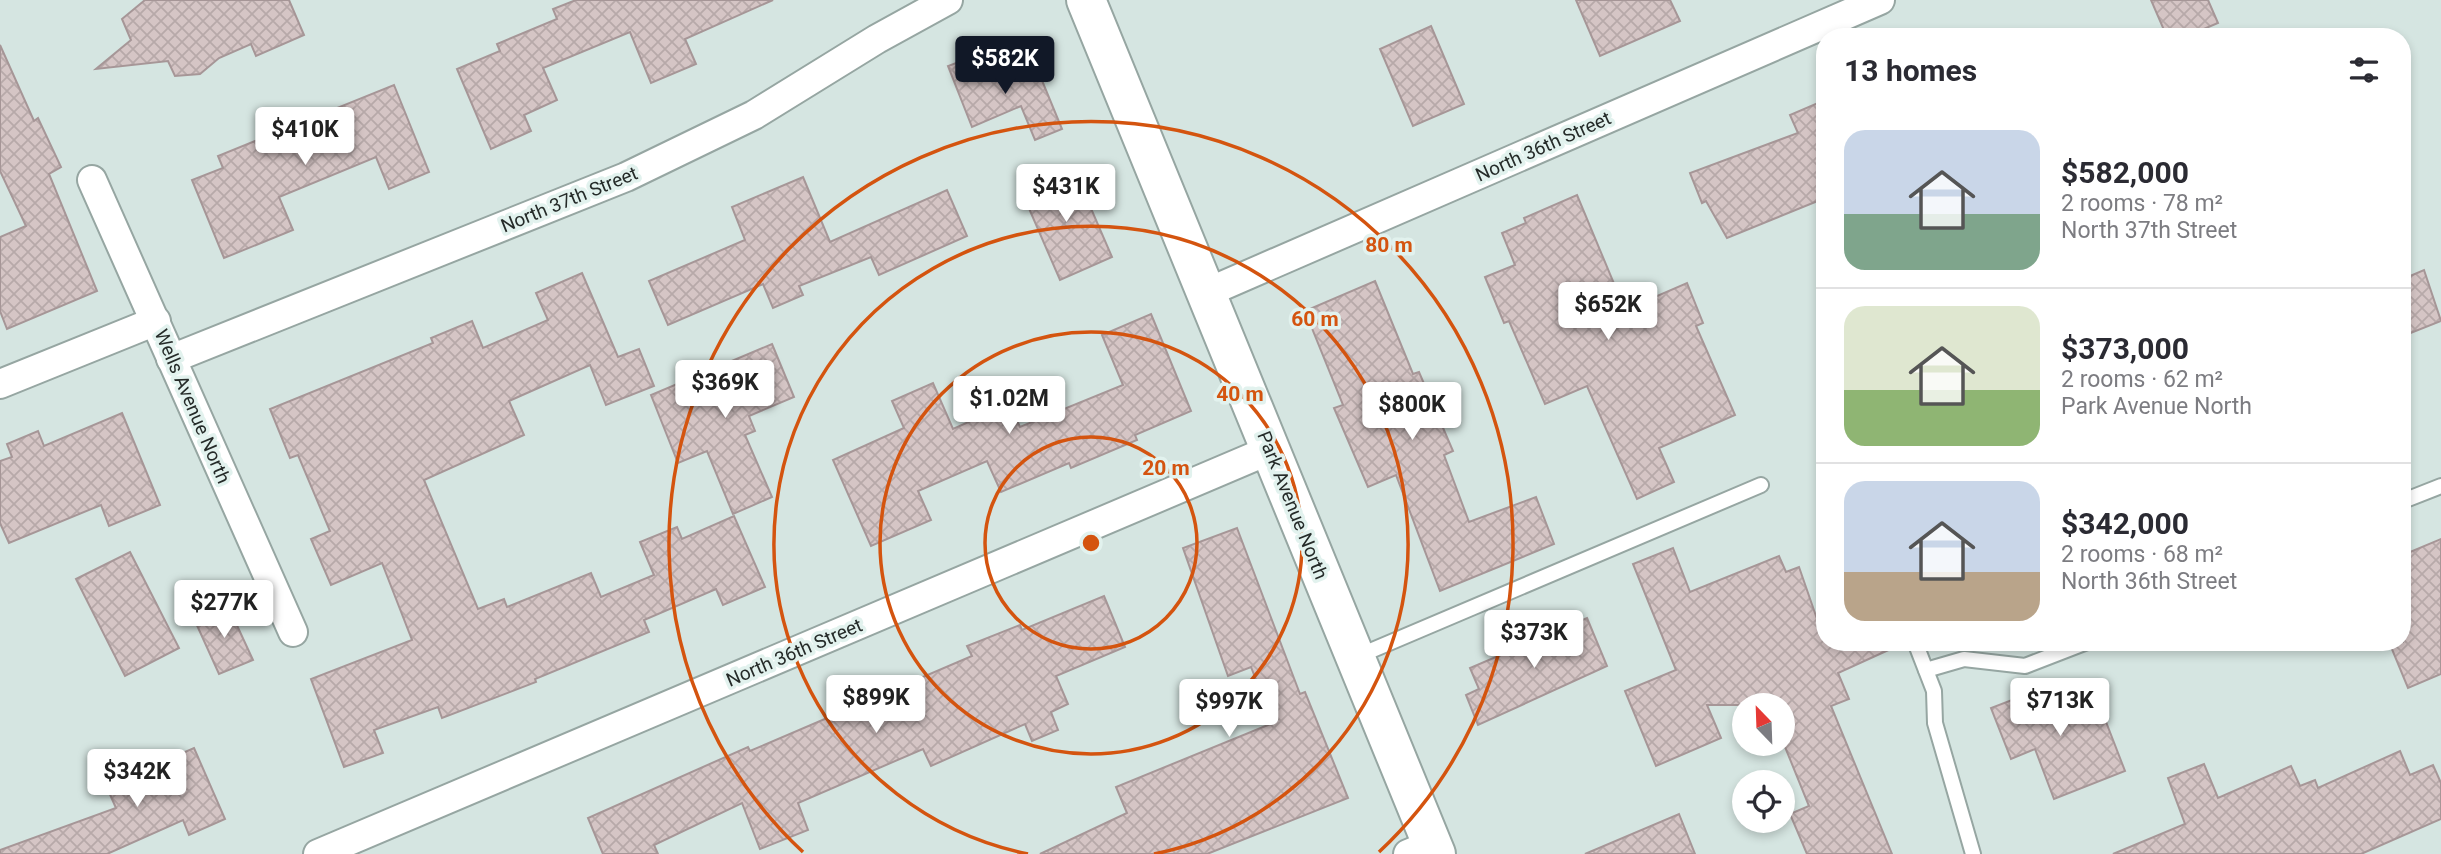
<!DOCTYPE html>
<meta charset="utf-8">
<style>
:root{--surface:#fff;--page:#f7f7f7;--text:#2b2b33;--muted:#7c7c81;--line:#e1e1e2;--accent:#111827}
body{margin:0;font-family:Roboto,sans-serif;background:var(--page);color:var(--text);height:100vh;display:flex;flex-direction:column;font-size:26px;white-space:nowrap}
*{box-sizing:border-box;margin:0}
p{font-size:23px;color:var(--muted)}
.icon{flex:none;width:38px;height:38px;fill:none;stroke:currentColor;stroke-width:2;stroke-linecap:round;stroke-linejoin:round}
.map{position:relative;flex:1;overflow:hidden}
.details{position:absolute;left:1816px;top:28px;width:595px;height:623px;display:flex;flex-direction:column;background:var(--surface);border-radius:28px;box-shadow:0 4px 10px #0003}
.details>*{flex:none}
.needle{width:46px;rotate:337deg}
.fabs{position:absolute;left:1732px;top:693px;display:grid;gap:14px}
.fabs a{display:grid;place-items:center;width:63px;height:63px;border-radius:50%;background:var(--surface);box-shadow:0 4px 10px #0003;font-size:35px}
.price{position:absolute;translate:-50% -60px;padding:0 16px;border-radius:7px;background:#fff;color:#222;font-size:23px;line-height:46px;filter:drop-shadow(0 2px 4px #0008)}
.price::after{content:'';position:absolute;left:50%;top:42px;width:21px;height:16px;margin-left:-10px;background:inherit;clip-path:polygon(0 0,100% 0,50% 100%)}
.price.selected{background:var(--accent);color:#fff}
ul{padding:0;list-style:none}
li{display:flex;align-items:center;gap:21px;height:175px;padding:0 28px}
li+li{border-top:2px solid var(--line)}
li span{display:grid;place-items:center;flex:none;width:196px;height:140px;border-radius:21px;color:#555}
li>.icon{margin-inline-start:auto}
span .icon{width:84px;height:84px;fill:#fffc;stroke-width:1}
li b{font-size:30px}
h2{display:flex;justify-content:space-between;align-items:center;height:84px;padding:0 28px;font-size:30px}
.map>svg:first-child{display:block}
.building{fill:url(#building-cross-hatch);stroke:#a69697;stroke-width:2}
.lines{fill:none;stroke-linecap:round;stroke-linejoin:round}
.lane-casing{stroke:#96a6a2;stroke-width:18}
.street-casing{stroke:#96a6a2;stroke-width:32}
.secondary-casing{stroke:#96a6a2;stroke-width:42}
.lane{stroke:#fff;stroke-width:14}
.street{stroke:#fff;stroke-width:28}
.secondary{stroke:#fff;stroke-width:38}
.ring{fill:none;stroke:#d4540f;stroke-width:3.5}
.labels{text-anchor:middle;stroke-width:7;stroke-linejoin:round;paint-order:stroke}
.street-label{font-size:19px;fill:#252b29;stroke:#e2f2ee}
.centre{fill:#d4540f;stroke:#e2f2ee;stroke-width:3.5}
.ring-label{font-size:21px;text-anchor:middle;font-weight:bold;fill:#d4540f;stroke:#e2f2ee;stroke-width:7;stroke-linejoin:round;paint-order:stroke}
</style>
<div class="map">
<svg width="2441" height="854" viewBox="0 0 2441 854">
<defs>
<pattern id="building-cross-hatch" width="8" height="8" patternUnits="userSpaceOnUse" patternTransform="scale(1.75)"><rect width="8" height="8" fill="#d5c5c5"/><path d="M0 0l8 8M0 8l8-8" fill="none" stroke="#b7a9a9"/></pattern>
</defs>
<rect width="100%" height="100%" fill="#d5e5e1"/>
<g class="building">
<polygon points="145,0 289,0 304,35 256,56 251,44 219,58 200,74 175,76 168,61 96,69 131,40 122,19"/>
<polygon points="576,0 773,0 685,39 696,64 651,83 630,32 543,68 557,100 524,115 531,131 491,149 457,69 500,51 497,44 557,19 553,9"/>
<polygon points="1576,0 1670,0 1680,21 1600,56"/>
<polygon points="2151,0 2208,0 2218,23 2185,37 2167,37"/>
<polygon points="1431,26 1464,104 1413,126 1380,49"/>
<polygon points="0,45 34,121 38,118 61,167 49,174 97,291 7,329 0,311 0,237 26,226 0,171"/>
<polygon points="975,56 985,80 1034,61 1062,129 1035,140 1021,106 972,127 948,66"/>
<polygon points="394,85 429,172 389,189 376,157 279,197 293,230 224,258 192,180 223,168 218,156"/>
<polygon points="1825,100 1825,198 1727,238 1706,201 1702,203 1690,173 1798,133 1790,115"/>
<polygon points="1073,167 1112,257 1060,280 1021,190"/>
<polygon points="803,177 830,242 947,190 967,236 879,275 871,257 799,286 803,295 773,308 763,284 668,325 649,281 745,240 732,207"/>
<polygon points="1577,195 1625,310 1687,283 1703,323 1696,326 1735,415 1659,448 1674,482 1637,499 1587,386 1545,404 1509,321 1504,323 1485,277 1515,265 1502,233 1526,223 1524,218"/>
<polygon points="2424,270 2441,321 2403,336 2403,279"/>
<polygon points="582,273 618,357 639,349 654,386 606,405 590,365 509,401 524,435 424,480 478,609 504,599 507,607 591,573 601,597 654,575 640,542 677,527 682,539 734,516 765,587 723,605 716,589 644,620 649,632 535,679 536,682 442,718 438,707 374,730 383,753 344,767 311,679 412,640 382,563 331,585 311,539 330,531 298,455 290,458 270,409 433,343 431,338 472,321 483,348 548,320 536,293"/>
<polygon points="1375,281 1413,374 1419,372 1453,451 1444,455 1469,522 1536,497 1554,544 1440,591 1396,475 1368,487 1334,408 1343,405 1305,311"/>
<polygon points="1151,314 1191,411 1135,435 1137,440 1071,468 1069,463 1001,492 987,461 918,491 931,520 871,546 833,460 904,428 892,401 933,383 953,429 1009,404 1020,427 1123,385 1102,335"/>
<polygon points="772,344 794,397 749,416 755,431 745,435 772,497 733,514 707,451 678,463 651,395"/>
<polygon points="122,413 160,505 109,526 101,505 9,543 0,523 0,461 12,457 7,444 38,431 44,446"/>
<polygon points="1237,528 1300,694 1305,692 1348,798 1207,854 1040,854 1127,813 1116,787 1273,723 1251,667 1228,676 1183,548"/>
<polygon points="2441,539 2441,674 2408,688 2389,642 2403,642 2403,555"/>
<polygon points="1673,548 1690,592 1779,556 1786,572 1799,567 1825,642 1906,642 1838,673 1849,699 1831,706 1892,854 1807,854 1790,814 1809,806 1783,742 1783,705 1707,705 1721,738 1656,766 1625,691 1676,670 1633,564"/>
<polygon points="130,552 179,648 125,676 76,579"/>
<polygon points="1104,596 1125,647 1056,676 1068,704 1051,712 1058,730 1032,741 1025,724 931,766 923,749 798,803 808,830 760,849 742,803 654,845 658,854 603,854 588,818 748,747 750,751 972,656 967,646 1020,625 1022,630"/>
<polygon points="228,606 253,660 219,674 195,621"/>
<polygon points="1587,618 1607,666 1478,725 1466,695 1479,689 1470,668"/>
<polygon points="2062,681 2072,706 2096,696 2125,771 2054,799 2035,749 2011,759 1991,708"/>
<polygon points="194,748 225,819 189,835 183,820 107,854 0,854 0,850 116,808 100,772 129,760 134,774"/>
<polygon points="2400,751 2410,775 2433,765 2441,783 2441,819 2361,854 2113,854 2185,824 2168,778 2204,764 2218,798 2291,766 2300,786 2315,780 2318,788"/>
<polygon points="1679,814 1695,854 1585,854"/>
</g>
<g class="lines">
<defs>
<g id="lane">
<polyline points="2403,501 2441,486"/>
<polyline points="1915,642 1934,691 1935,723 1973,854"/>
<polyline points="1356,657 1761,485"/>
<polyline points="1926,670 1964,659 2025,666 2087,642"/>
</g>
<g id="street">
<polyline points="92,180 293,632"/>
<polyline points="1206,293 1880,0"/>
<polyline points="171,359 626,177 754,115 877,39 948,0"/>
<polyline points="0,384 156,321"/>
<polyline points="318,854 1270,450"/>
<polyline points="1408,854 1432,844"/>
</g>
<polyline id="secondary" points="1086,0 1436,854"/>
</defs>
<use href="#lane" class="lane-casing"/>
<use href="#street" class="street-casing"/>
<use href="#secondary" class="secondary-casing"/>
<use href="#lane" class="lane"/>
<use href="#street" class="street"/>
<use href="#secondary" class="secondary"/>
</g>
<g class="ring">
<circle cx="1091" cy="543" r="106"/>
<circle cx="1091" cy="543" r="211"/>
<path d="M1028 854A317 317 0 1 1 1154 854"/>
<path d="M803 852A422 422 0 1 1 1379 852"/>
</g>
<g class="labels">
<g class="street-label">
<text transform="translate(1543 146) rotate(-24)" y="7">North 36th Street</text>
<text transform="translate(569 199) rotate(-22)" y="7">North 37th Street</text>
<text transform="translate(193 406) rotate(67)" y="7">Wells Avenue North</text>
<text transform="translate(1293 505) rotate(68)" y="7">Park Avenue North</text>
<text transform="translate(794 652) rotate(-23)" y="7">North 36th Street</text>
</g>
</g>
<circle cx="1091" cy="543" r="10" class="centre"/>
<g class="ring-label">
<text x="1389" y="252">80 m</text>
<text x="1315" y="326">60 m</text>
<text x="1240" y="401">40 m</text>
<text x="1166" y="475">20 m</text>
</g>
</svg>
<div class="fabs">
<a><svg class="needle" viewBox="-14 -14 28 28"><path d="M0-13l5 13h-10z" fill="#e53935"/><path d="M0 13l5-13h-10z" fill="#7c7c81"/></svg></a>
<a><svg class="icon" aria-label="locate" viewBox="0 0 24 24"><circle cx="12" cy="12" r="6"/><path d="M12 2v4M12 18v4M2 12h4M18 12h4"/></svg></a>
</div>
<b class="price selected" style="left:1005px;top:96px">$582K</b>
<b class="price" style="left:305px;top:167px">$410K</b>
<b class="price" style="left:1066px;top:224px">$431K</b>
<b class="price" style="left:1608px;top:342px">$652K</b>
<b class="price" style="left:725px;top:420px">$369K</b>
<b class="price" style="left:1009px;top:436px">$1.02M</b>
<b class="price" style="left:1412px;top:442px">$800K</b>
<b class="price" style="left:224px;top:640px">$277K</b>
<b class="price" style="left:1534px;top:670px">$373K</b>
<b class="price" style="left:876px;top:735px">$899K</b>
<b class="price" style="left:2060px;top:738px">$713K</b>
<b class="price" style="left:1229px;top:739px">$997K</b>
<b class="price" style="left:137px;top:809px">$342K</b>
<section class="details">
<h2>13 homes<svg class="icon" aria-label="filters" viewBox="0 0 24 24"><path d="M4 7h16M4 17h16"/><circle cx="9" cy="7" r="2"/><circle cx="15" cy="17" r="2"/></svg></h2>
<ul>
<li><span style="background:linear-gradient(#c9d6e8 60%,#7fa58c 0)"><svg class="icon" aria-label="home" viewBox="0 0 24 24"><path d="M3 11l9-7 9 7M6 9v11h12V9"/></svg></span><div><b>$582,000</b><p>2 rooms · 78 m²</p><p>North 37th Street</p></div></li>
<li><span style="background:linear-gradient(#dfe7d0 60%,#8fb573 0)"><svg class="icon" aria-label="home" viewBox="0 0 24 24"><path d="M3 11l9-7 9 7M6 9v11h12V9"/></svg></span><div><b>$373,000</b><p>2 rooms · 62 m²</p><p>Park Avenue North</p></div></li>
<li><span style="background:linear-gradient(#c9d6e8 65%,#b9a48a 0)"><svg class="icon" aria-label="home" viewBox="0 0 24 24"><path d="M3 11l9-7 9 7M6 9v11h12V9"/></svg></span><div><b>$342,000</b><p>2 rooms · 68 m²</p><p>North 36th Street</p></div></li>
</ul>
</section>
</div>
